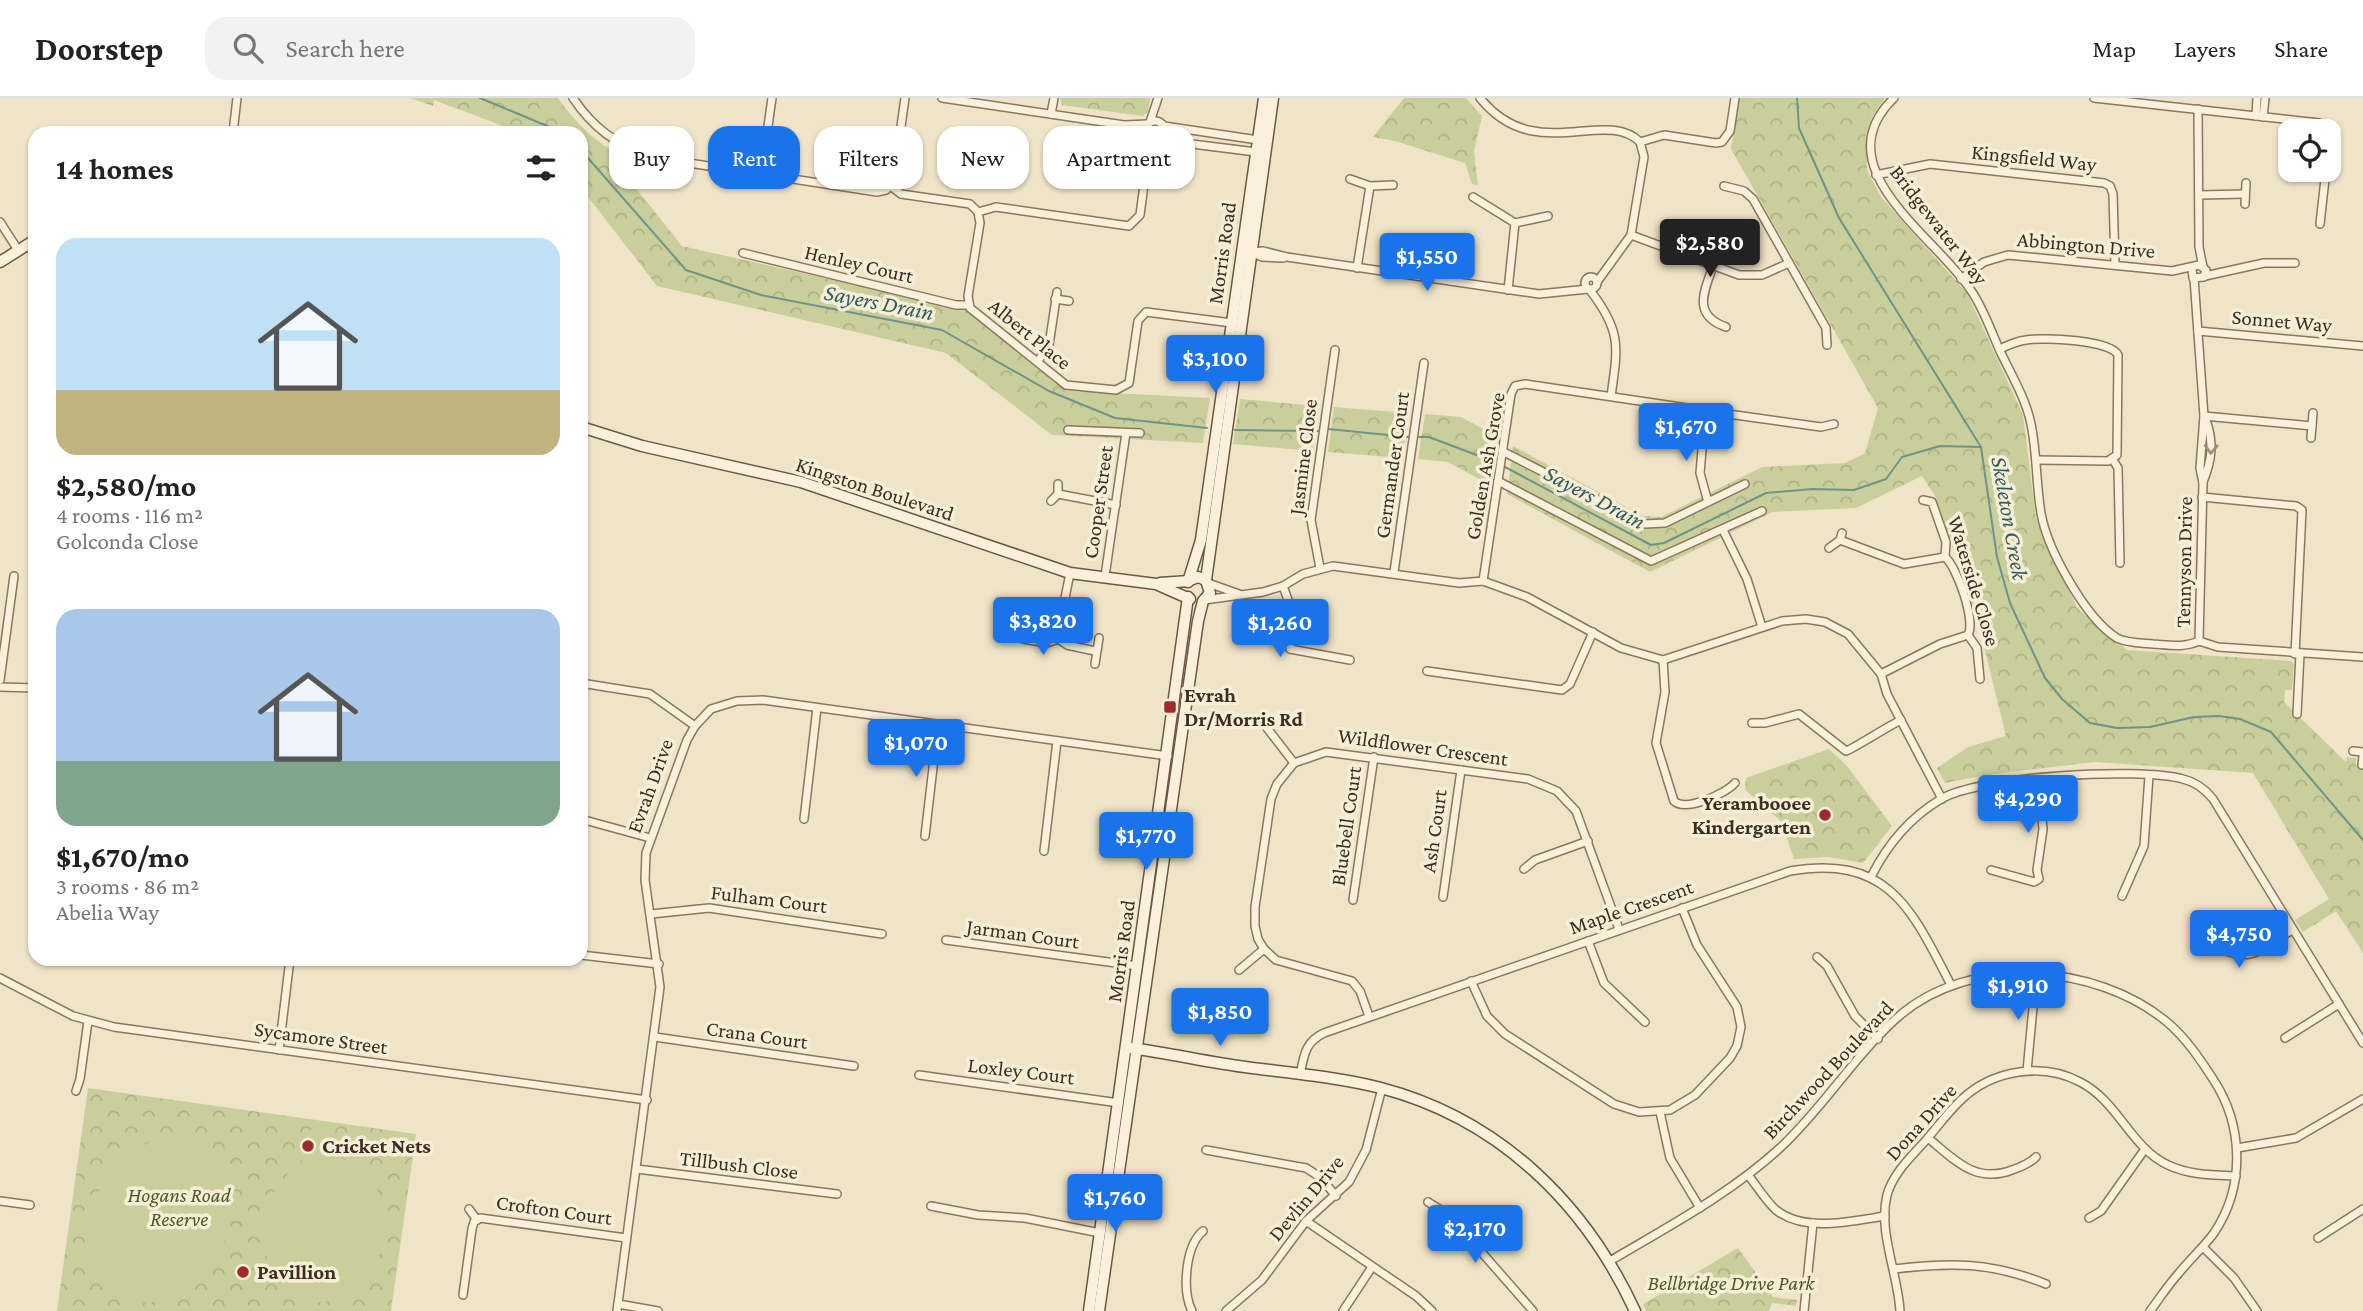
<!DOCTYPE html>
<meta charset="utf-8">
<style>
:root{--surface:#fff;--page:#f2f2f2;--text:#222;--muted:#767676;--line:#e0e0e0;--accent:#1a73e8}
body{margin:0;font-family:"Crimson Pro",serif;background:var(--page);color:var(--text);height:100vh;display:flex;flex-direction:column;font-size:26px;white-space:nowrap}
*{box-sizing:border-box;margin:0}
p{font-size:23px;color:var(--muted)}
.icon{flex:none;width:38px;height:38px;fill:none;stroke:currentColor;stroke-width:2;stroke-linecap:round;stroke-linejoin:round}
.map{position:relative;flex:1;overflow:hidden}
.sheet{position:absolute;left:28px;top:28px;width:560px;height:840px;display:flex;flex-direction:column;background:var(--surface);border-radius:21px;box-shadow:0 2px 5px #0004}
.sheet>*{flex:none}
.banner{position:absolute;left:609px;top:28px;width:665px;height:63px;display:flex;gap:14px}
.tools{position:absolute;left:2278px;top:21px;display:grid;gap:14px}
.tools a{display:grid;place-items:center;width:63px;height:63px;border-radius:14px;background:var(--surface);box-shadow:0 2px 5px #0004;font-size:35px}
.price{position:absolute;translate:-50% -60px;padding:0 16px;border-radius:7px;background:var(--accent);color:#fff;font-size:23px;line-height:46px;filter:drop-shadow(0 2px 4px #0008)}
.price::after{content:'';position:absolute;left:50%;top:42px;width:21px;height:16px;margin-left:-10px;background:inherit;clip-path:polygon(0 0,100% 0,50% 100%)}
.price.current{background:#222;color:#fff}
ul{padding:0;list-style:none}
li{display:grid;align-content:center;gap:14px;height:371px;padding:0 28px}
li span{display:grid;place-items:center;height:217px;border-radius:21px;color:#555}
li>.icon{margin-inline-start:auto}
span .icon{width:126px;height:126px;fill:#fffc;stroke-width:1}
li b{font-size:30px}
h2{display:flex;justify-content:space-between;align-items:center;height:84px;padding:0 28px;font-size:30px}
.tag{padding:0 24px;border-radius:21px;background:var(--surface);box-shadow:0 2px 5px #0004;font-size:24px;line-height:63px}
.tag.current{background:var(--accent);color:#fff}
header{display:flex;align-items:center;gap:42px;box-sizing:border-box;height:98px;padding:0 35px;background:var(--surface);border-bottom:2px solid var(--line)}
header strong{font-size:33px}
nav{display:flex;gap:38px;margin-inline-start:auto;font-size:24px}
.search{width:490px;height:63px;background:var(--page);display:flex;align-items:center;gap:18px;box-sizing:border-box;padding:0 24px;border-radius:21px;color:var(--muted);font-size:26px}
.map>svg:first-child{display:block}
.forest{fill:url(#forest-crowns)}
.pitch{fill:#c9cf9b}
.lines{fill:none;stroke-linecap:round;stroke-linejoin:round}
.stream{stroke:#6f938a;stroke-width:2}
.street-casing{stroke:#8d765c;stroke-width:10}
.secondary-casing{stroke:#6f573f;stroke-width:13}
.street{stroke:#faf1dc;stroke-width:7}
.secondary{stroke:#faf1dc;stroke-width:10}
.oneway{stroke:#9c907e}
.poi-dot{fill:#9e2a2b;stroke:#f7eed8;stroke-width:2.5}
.labels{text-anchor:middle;stroke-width:7;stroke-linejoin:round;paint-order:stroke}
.street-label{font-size:21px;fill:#3d2e20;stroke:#f7eed8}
.poi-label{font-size:21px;font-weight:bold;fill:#3d2e20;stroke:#f7eed8;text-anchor:start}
.park-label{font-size:21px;font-style:italic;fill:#4d5a26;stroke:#f7eed8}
.water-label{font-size:23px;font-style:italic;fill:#2f5d5a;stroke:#f7eed8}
</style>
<header>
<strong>Doorstep</strong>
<div class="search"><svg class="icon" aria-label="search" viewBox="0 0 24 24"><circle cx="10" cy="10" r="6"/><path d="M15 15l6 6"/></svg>Search here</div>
<nav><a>Map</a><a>Layers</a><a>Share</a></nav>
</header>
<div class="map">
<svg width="2363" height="1213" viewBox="0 0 2363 1213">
<defs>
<pattern id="forest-crowns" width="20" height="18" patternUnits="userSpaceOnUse" patternTransform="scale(1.75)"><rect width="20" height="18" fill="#c9cf9b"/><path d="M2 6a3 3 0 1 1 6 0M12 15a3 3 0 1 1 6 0" fill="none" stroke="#aeb285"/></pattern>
</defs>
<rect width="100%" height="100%" fill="#f0e4c8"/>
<g class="forest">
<path d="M 410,0 L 558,0 C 579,29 603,53 638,64 L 631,84 L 682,148 L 966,212 L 1073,293 L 1210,300 L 1203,345 L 1052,337 L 946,255 L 657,188 L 581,90 L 581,35 L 522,35 L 434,2 L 433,8 Z"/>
<polygon points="1060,0 1150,0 1148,14 1143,18 1062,7"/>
<polygon points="1404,0 1466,0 1482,18 1474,53 1478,88 1472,86 1465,65 1395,43 1373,39"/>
<polygon points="1739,0 1885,0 1872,19 1866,37 1867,72 1881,99 1967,195 2023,317 2036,420 2077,510 2127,552 2291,563 2294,566 2292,592 2285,592 2284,604 2346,664 2347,659 2356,660 2356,668 2363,669 2363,855 2336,813 2303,834 2295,822 2329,801 2253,675 2095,664 1986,677 1945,685 1937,670 1968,649 2006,638 1976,516 1935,398 1922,378 1856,410 1773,414 1650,474 1507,396 1513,348 1643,418 1661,419 1762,369 1845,365 1865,355 1878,310 1731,51"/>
<polygon points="1240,301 1318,308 1312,353 1233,346"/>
<polygon points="1334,309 1408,315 1402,360 1328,354"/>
<polygon points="1425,316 1461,319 1496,338 1489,386 1447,364 1418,361"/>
<polygon points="1829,651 1847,668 1892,728 1863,765 1828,759 1794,761 1781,723 1745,692 1746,680"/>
<polygon points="88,990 416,1036 391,1213 57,1213"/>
<polygon points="1738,1150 1773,1199 1797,1202 1796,1208 1772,1205 1769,1213 1646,1213 1643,1206"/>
</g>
<g class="pitch">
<path d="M 314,1031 L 323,1055 L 321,1057 C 408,1059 403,1195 324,1204 C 307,1206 293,1198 282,1185 C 248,1148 263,1090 302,1064 L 293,1040 Z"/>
<polygon points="389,1039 408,1042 403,1076 384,1074"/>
<path d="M 180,1040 C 272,1055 232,1192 154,1204 C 138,1207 122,1202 110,1192 C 62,1150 97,1067 148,1045 C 158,1041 169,1041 180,1040 Z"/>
</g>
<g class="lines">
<g class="stream">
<polyline points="480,0 564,35"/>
<polyline points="1797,0 1799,30 1839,120 1981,349 1997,459 2010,505 2045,580 2062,601 2090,625 2117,630 2150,629 2194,619 2219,618 2240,621 2271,634 2363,742"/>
<polyline points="581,52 686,172 761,197 942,232 1049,293 1115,320 1207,330"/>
<polyline points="1328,331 1408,339"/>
<polyline points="1235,332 1318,333"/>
<polyline points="1419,339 1429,339 1495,364"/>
<polyline points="1505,369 1651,447 1664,445 1766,395 1812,391 1854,392 1886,381 1902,359 1940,348 1980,349"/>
</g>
<defs>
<g id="street">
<path d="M 573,0 C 593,30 616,46 650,59 L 877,94 L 886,92 L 893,85 L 905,0"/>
<polyline points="942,0 1124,27 1148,26"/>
<path d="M 1480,0 C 1535,68 1604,9 1640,44 L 1664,37 L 1716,45 L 1722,44 L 1730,33 L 1735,0"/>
<path d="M 1894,0 C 1822,69 1935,138 1970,191 C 1983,209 1991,233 2000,253 C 2011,276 2026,301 2031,326 C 2037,355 2036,386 2041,415 C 2047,451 2086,521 2117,540 C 2126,545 2142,545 2153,546 C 2169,547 2184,550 2199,543"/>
<polyline points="2094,0 2319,25 2327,29 2328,33"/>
<polyline points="2198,11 2199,149 2203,169"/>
<polyline points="1051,16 1054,0"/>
<polyline points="2256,18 2257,0"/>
<polyline points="2263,19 2265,0"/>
<circle cx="1155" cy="33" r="10"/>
<polyline points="1150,24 1158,0"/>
<polyline points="1164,28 1258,42"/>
<polyline points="233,35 237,0"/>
<polyline points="1160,42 1256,54"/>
<polyline points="761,77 772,0"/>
<polyline points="1876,77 1930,66 2104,85 2110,88 2113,96 2115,166"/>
<polyline points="1350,81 1370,88 1393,87"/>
<polyline points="888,86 901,96 970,106 978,114 996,109 1129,128 1140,117 1147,64 1146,39"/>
<polyline points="1724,88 1744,93 1753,101 1826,230 1827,247"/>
<polyline points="2199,97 2245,96"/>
<polyline points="1473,99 1515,125 1508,192"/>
<polyline points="2245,106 2246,85"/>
<polyline points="978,114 980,125 968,198 970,210 1066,287 1116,292 1129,285 1138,223 1146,214 1232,225"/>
<polyline points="0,124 18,152"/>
<polyline points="1515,125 1548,118"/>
<polyline points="2320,126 2326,72"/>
<polyline points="1631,137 1739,177 1762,177 1789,165"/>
<polyline points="1250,154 1263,153 1287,159 1539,196 1588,191"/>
<polyline points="1251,154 1262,159 1283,160"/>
<polyline points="743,155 956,207 969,207"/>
<path d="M 1713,168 C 1704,194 1692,217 1726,229"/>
<polyline points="1357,170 1370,88"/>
<polyline points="2205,178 2264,165 2295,165"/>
<circle cx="1591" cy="185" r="6"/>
<polyline points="2194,180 2204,318 2200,370 2203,385 2199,543"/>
<polyline points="1961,181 1984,164 2008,157 2172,173 2199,167 2206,172 2204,179 2193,180 2192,171"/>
<polyline points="1597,184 1631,137 1644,59 1640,44"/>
<path d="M 1589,191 C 1622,233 1618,249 1611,298"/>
<polyline points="1055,201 1069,203"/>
<polyline points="2198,233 2363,248"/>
<path d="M 2000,251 C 2008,247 2017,243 2026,242 C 2044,239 2111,242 2118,257 L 2117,357 L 2108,363 L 2037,362"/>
<polyline points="1038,263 1049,247 1057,194"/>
<polyline points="1705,317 1700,375 1708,404"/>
<polyline points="2204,318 2312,328"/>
<polyline points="1068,332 1140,335"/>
<polyline points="2311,340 2313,315"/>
<polyline points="1502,353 1645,426 1665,425 1745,386"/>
<polyline points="2113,362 2118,370 2120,465"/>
<polyline points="1498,383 1651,463 1762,413"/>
<path d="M 2203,384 C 2212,362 2214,344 2206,322"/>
<polyline points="1058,396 1116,407"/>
<polyline points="2202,399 2296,408 2302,412 2295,556"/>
<path d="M 1923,402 L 1932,404 L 1946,444 L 1945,459 C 1957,469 1976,523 1968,537 L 1977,550 L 1980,581"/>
<polyline points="1051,403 1058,396 1058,386"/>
<polyline points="1723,432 1747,481 1762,529"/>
<polyline points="1840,442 1904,466 1945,459"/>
<polyline points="1829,450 1840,442 1842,435"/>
<polyline points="1320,470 1311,422 1335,252"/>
<polyline points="1394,474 1424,265"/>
<polyline points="1070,475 1057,540 1067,547 1095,553"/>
<polyline points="1105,478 1126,335"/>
<polyline points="1483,483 1511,296 1515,288 1525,286 1694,311 1705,317 1721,315 1821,329 1834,326"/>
<polyline points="1208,485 1239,496"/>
<polyline points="1283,488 1292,513 1290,551 1350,562"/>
<polyline points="1204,502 1263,494 1283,488 1303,476 1333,468 1459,485 1483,483 1527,499 1621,550 1663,562 1782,523 1806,521 1825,524 1848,536 1881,576 1887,596 1942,701"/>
<polyline points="1023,541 1047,545 1058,541"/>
<polyline points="2199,543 2218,549 2363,559"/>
<path d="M 1663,562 L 1665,594 L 1656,645 L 1674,703 C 1686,714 1725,696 1735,685"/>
<polyline points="1095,566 1099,540"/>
<polyline points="1427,573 1562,592 1570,586 1593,534"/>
<polyline points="1881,576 1940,546 1968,537"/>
<polyline points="0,582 14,478"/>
<polyline points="581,585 650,596 695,628"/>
<polyline points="0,589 35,590"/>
<polyline points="2297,616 2300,556"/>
<path d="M 1752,625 L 1765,625 L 1799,616 L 1846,653 C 1851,652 1890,627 1901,622"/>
<polyline points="1267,630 1294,665"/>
<polyline points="2353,653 2363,654"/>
<polyline points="2362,667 2363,658"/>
<polyline points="581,721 650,740"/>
<polyline points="804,721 817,610"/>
<polyline points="925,738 938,627"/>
<polyline points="1044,753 1057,643"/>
<polyline points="1524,771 1535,762 1588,743"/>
<polyline points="1991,772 2034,784 2039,781 2037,772 2043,731 2038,681"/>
<path d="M 1871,779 C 1887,747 1909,720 1941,701 C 1980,678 2138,669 2183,681 C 2196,684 2205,691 2213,701 L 2363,945"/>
<polyline points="2122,798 2144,748 2149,678"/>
<polyline points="1443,799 1461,672"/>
<polyline points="1353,802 1374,659"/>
<polyline points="651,816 709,810 882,836"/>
<path d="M 2195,832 C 2200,841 2208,844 2217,849 C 2251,867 2263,850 2292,832"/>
<polyline points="946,842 1138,868"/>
<polyline points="1588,843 1604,885 1645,924"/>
<polyline points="581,857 659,866"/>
<polyline points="1817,859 1827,868 1855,918 1878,941"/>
<polyline points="1239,872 1264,851"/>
<polyline points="0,880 73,918 114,929 647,1002"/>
<polyline points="1471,883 1487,918 1505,936 1614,1006 1639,1014 1670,1012 1695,997 1730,960 1737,948 1741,929 1737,909 1697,847 1682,810"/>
<polyline points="1369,918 1360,893 1352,883 1276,862 1264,851 1258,841 1255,828 1255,809 1271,701 1277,686 1294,665 1326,654 1528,681 1557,693 1576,713 1619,831"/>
<polyline points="655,939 854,968"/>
<polyline points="2285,940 2339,906"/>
<polyline points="279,952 290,861"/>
<polyline points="2027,973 2036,878"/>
<polyline points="919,977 1119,1005"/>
<path d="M 1300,977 C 1304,957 1305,944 1324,935 L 1790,773 C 1889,756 1912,812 1951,887"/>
<polyline points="76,993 80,981 88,923"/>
<polyline points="1660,1014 1670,1060 1700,1110"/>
<path d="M 1928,1040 C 1955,1062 1975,1086 2012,1072 C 2021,1069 2029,1066 2036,1059"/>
<polyline points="2237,1050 2296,1040 2363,1001"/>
<polyline points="1206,1052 1306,1070 1320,1079 1336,1098"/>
<polyline points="637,1071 837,1096"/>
<path d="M 1748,1077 C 1757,1088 1765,1102 1776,1112 C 1805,1135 1852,1123 1885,1118"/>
<polyline points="0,1103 30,1107"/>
<polyline points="1428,1104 1449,1117 1533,1213"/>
<polyline points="931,1108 978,1117 1025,1120 1100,1135"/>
<polyline points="469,1111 477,1122"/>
<polyline points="2089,1120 2101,1113 2145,1051"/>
<polyline points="1306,1123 1416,1198 1432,1213"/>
<polyline points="2318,1140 2363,1111"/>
<polyline points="2204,1150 2234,1180 2257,1213"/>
<path d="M 1610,1163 C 1669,1128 1730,1096 1781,1049 C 1824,1009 1854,958 1898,919 C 1969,856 2096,865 2167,924 C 2186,940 2200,961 2213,981 C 2244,1028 2245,1089 2214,1135 C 2203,1150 2190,1161 2179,1175 C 2168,1187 2160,1200 2150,1213"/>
<path d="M 1894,1171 C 1952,1164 1991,1164 2046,1186"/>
<polyline points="463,1197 472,1131 474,1124 480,1120 626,1140"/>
<polyline points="618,1206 658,1213"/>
<polyline points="617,1213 660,889 645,782 646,755 687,642 695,628 711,611 737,603 763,602 1168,658"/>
<path d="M 1192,1213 C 1182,1193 1185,1148 1203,1133"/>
<polyline points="1226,1213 1262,1182 1306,1123 1349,1084 1366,1052 1382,990"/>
<polyline points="1343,1213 1372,1169"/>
<polyline points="1804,1213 1813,1125"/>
<path d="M 1900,1213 C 1898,1176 1878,1134 1887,1097 C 1893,1075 1912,1058 1927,1041 C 1938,1028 1949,1013 1962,1001 C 1993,972 2042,964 2080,984 C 2118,1003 2130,1049 2168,1067 C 2189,1077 2213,1077 2236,1078"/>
</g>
<g id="secondary">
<polyline points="0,164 35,142"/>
<polyline points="581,329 642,348 801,384 1070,475 1156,486 1190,501"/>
<polyline points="1206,482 1273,0"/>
<polyline points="1188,484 1201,442 1264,0"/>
<polyline points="1160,485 1189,483"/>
<path d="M 1130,950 C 1169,955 1207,964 1245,969 C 1291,975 1337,979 1381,990 C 1499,1021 1585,1105 1635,1213"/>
<polyline points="1089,1213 1188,499"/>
<polyline points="1099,1213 1198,523 1203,503 1210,495 1206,482 1198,479 1190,482"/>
</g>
</defs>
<use href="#street" class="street-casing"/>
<use href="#secondary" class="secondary-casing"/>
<use href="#street" class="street"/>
<use href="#secondary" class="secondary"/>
</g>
<defs><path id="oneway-chevron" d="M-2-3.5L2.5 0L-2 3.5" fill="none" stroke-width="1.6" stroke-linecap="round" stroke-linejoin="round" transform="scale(1.75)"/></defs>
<use class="oneway" href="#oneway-chevron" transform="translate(2211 351) rotate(92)"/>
<g class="poi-dot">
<rect x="1163" y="602" width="14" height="14" rx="3.5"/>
<circle cx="1825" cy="717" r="7"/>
<circle cx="308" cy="1048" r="7"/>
<circle cx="243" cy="1174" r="7"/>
</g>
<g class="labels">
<g class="street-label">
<text transform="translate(2034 60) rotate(6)" y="7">Kingsfield Way</text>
<text transform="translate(1939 127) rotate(52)" y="7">Bridgewater Way</text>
<text transform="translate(2086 147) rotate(5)" y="7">Abbington Drive</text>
<text transform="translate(1222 155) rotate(-82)" y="7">Morris Road</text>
<text transform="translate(859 166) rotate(13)" y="7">Henley Court</text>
<text transform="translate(2282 223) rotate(5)" y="7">Sonnet Way</text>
<text transform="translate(1030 236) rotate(39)" y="7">Albert Place</text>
<text transform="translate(1303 359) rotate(-83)" y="7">Jasmine Close</text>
<text transform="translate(1392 367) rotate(-82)" y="7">Germander Court</text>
<text transform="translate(1485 368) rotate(-80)" y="7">Golden Ash Grove</text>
<text transform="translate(875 391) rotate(18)" y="7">Kingston Boulevard</text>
<text transform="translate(1098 404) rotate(-82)" y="7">Cooper Street</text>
<text transform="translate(2184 464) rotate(-89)" y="7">Tennyson Drive</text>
<text transform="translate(1974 483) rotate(73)" y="7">Waterside Close</text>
<text transform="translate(1423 649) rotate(8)" y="7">Wildflower Crescent</text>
<text transform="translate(650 688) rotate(-70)" y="7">Evrah Drive</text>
<text transform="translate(1346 728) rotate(-82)" y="7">Bluebell Court</text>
<text transform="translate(1434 733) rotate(-82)" y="7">Ash Court</text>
<text transform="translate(769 801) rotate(7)" y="7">Fulham Court</text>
<text transform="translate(1631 809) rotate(-19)" y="7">Maple Crescent</text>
<text transform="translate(1023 836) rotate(8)" y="7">Jarman Court</text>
<text transform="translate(1121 853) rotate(-82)" y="7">Morris Road</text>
<text transform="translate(757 937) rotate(8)" y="7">Crana Court</text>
<text transform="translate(321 940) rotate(8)" y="7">Sycamore Street</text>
<text transform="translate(1828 972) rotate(-47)" y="7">Birchwood Boulevard</text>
<text transform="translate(1021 973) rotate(7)" y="7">Loxley Court</text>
<text transform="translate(1921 1024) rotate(-48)" y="7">Dona Drive</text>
<text transform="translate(739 1067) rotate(7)" y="7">Tillbush Close</text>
<text transform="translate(1306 1100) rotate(-50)" y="7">Devlin Drive</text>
<text transform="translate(554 1112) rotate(8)" y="7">Crofton Court</text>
</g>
<g class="poi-label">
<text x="1184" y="604">Evrah<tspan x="1184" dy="24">Dr/Morris Rd</tspan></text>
<text x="1811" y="712" text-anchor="end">Yerambooee<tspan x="1811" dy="24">Kindergarten</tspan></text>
<text x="322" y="1055">Cricket Nets</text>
<text x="257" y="1181">Pavillion</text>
</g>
<g class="park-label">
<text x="179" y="1104">Hogans Road<tspan x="179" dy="24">Reserve</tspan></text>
<text x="1731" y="1192">Bellbridge Drive Park</text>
</g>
<g class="water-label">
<text transform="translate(879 204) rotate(11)" y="8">Sayers Drain</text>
<text transform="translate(1595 399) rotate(28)" y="8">Sayers Drain</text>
<text transform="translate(2010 420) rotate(80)" y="8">Skeleton Creek</text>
</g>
</g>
</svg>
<div class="tools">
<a><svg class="icon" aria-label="locate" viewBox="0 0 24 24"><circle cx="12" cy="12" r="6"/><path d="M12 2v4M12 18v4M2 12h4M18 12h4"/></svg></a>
</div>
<b class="price current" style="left:1710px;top:181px">$2,580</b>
<b class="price" style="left:1427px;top:195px">$1,550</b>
<b class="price" style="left:1215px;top:297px">$3,100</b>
<b class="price" style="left:1686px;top:365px">$1,670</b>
<b class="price" style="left:1043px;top:559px">$3,820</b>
<b class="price" style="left:1280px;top:561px">$1,260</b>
<b class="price" style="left:916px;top:681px">$1,070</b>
<b class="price" style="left:2028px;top:737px">$4,290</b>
<b class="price" style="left:1146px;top:774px">$1,770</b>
<b class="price" style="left:2239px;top:872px">$4,750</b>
<b class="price" style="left:2018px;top:924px">$1,910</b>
<b class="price" style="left:1220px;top:950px">$1,850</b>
<b class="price" style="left:1115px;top:1136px">$1,760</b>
<b class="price" style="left:1475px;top:1167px">$2,170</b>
<div class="banner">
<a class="tag">Buy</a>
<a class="tag current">Rent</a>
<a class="tag">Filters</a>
<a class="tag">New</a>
<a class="tag">Apartment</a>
</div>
<section class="sheet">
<h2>14 homes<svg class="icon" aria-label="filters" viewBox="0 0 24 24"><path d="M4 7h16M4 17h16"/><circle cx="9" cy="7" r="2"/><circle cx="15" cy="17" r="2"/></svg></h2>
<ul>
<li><span style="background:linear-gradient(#bfe0f5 70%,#c2b280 0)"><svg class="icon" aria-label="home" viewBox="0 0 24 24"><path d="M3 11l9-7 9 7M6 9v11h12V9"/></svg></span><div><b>$2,580/mo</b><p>4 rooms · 116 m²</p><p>Golconda Close</p></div></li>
<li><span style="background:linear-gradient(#a9c7e8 70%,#7fa58c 0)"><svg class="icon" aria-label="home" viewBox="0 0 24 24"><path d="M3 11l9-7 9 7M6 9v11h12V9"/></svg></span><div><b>$1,670/mo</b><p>3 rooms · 86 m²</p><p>Abelia Way</p></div></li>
</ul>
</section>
</div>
